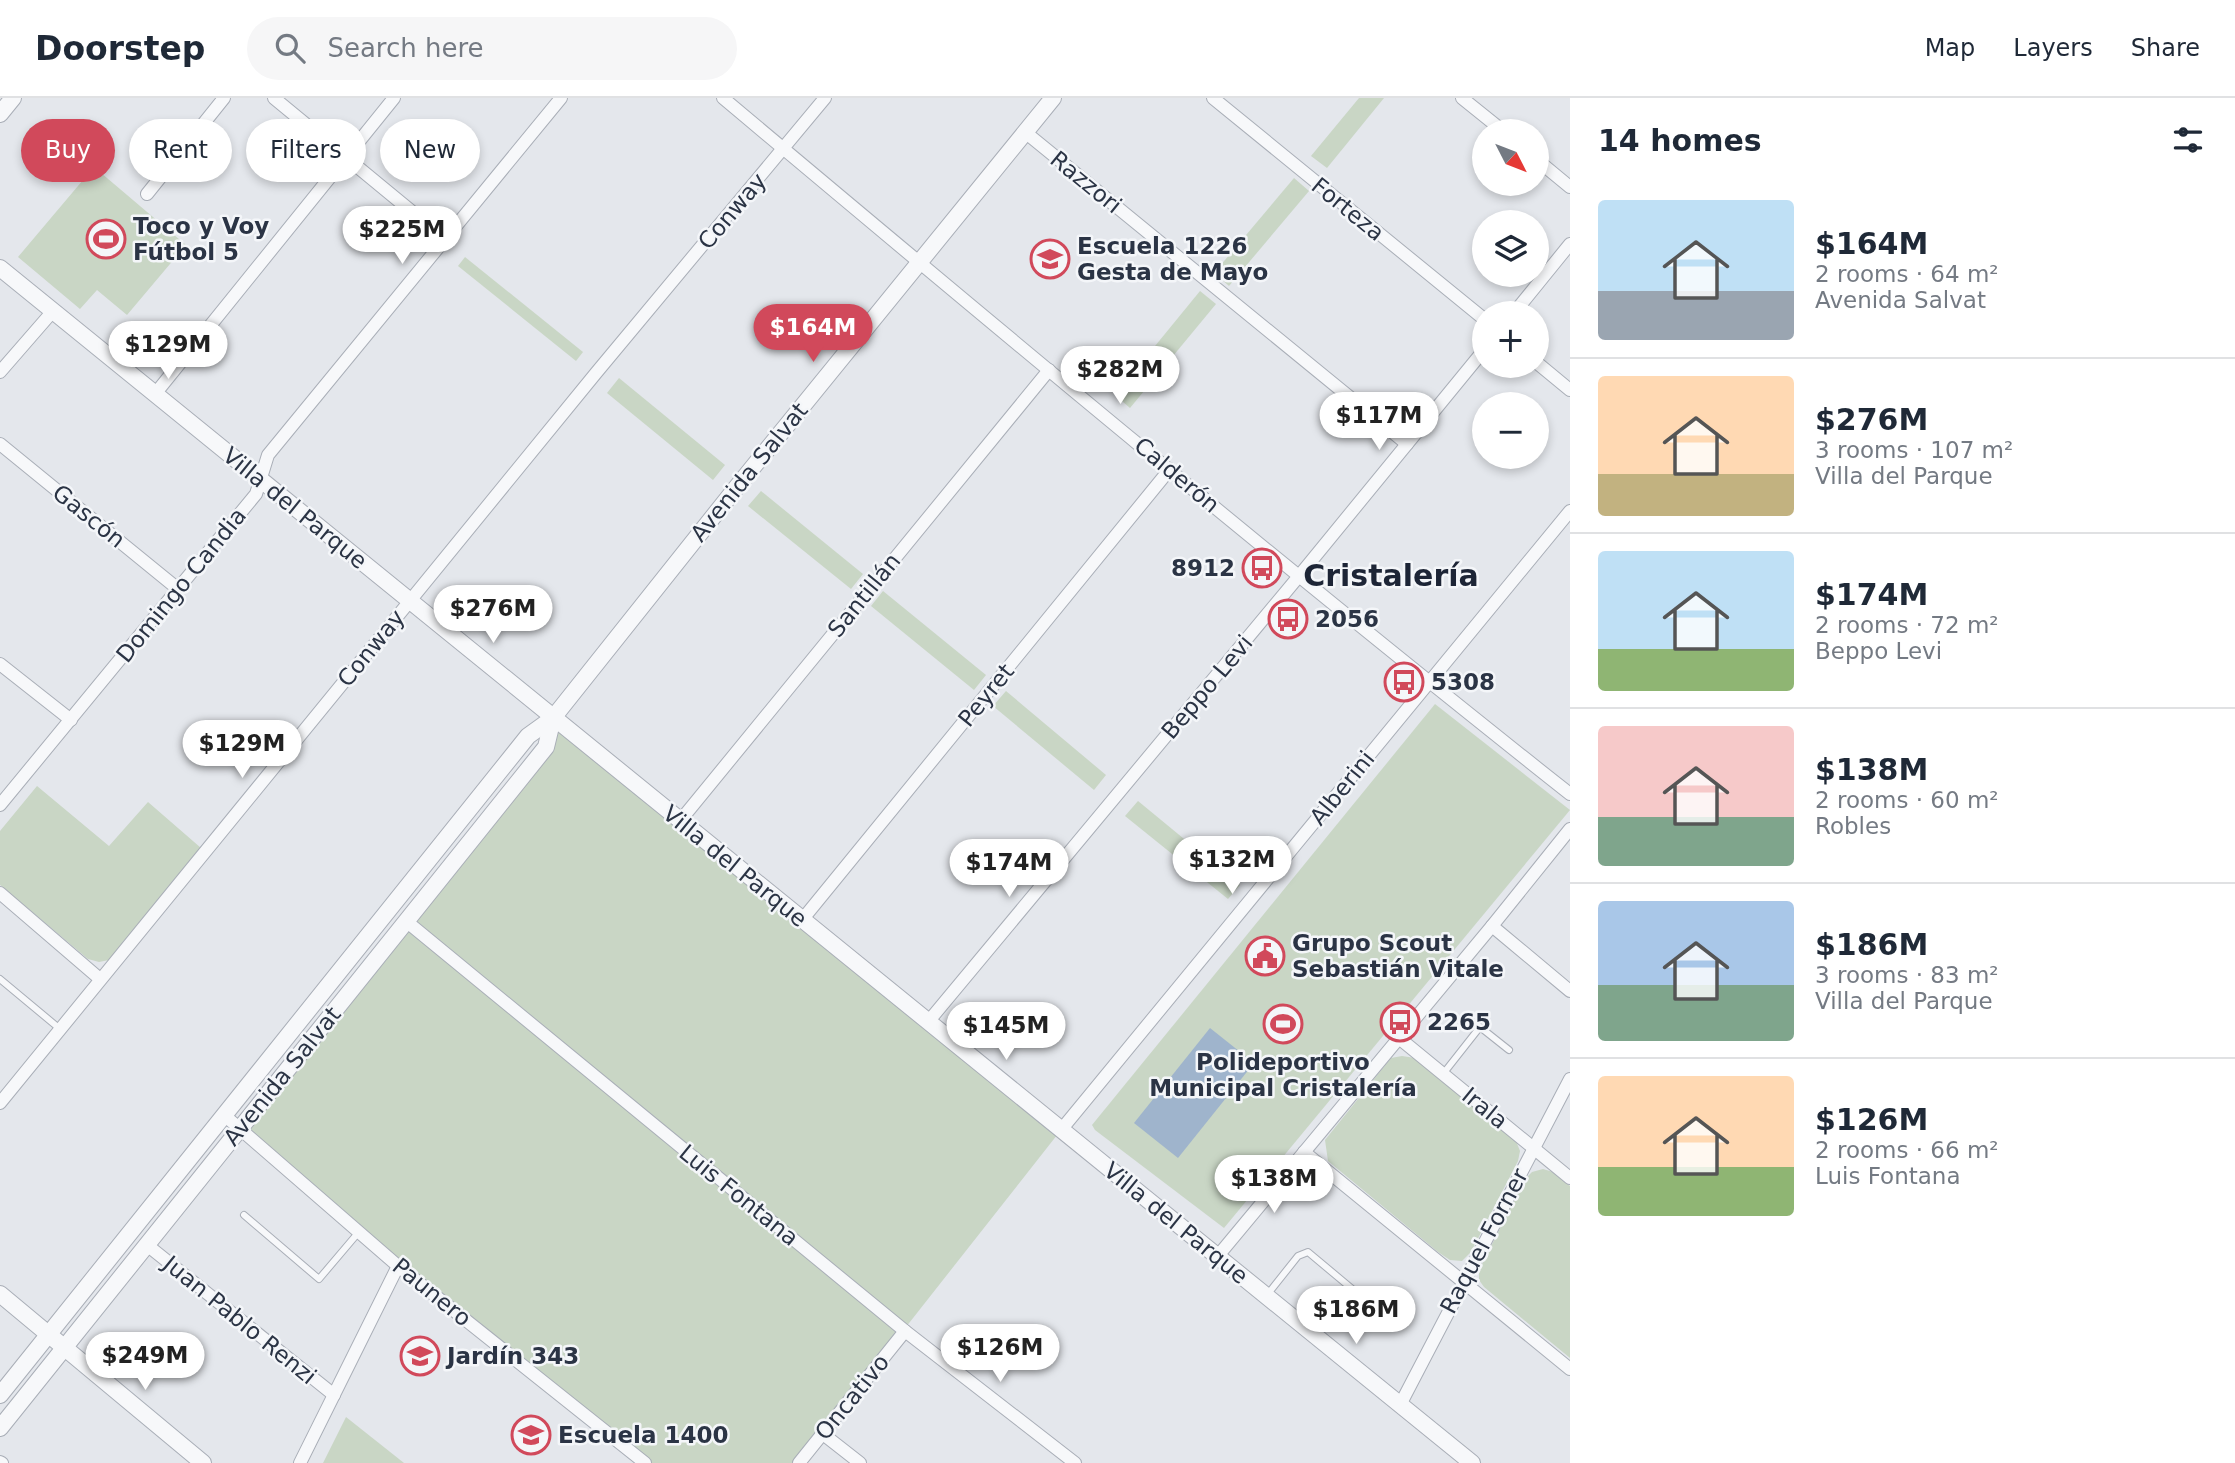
<!DOCTYPE html>
<meta charset="utf-8">
<style>
:root{--surface:#fff;--page:#f6f6f7;--text:#1f2937;--muted:#747a83;--line:#e0e1e3;--accent:#d1495b}
body{margin:0;font-family:"DejaVu Sans",sans-serif;background:var(--page);color:var(--text);height:100vh;display:flex;flex-direction:column;font-size:26px;white-space:nowrap}
*{box-sizing:border-box;margin:0}
p{font-size:23px;color:var(--muted)}
.icon{flex:none;width:38px;height:38px;fill:none;stroke:currentColor;stroke-width:2;stroke-linecap:round;stroke-linejoin:round}
.map{position:relative;flex:1;overflow:hidden}
.drawer{display:flex;flex-direction:column;background:var(--surface);width:665px}
.drawer>*{flex:none}
.banner{position:absolute;left:21px;top:21px;width:665px;height:63px;display:flex;gap:14px}
.needle{width:46px;rotate:132deg}
.tools{position:absolute;left:1472px;top:21px;display:grid;gap:14px}
.tools a{display:grid;place-items:center;width:77px;height:77px;border-radius:50%;background:var(--surface);box-shadow:0 4px 10px #0003;font-size:35px}
.price{position:absolute;translate:-50% -60px;padding:0 16px;border-radius:24px;background:#fff;color:#222;font-size:23px;line-height:46px;filter:drop-shadow(0 2px 4px #0008)}
.price::after{content:'';position:absolute;left:50%;top:42px;width:21px;height:16px;margin-left:-10px;background:inherit;clip-path:polygon(0 0,100% 0,50% 100%)}
.price.on{background:var(--accent);color:#fff}
ul{padding:0;list-style:none}
li{display:flex;align-items:center;gap:21px;height:175px;padding:0 28px}
li+li{border-top:2px solid var(--line)}
li span{display:grid;place-items:center;flex:none;width:196px;height:140px;border-radius:7px;color:#555}
li>.icon{margin-inline-start:auto}
span .icon{width:84px;height:84px;fill:#fffc;stroke-width:1}
li b{font-size:30px}
h2{display:flex;justify-content:space-between;align-items:center;height:84px;padding:0 28px;font-size:30px}
.chip{padding:0 24px;border-radius:32px;background:var(--surface);box-shadow:0 4px 10px #0003;font-size:24px;line-height:63px}
.chip.on{background:var(--accent);color:#fff}
header{display:flex;align-items:center;gap:42px;box-sizing:border-box;height:98px;padding:0 35px;background:var(--surface);border-bottom:2px solid var(--line)}
header strong{font-size:33px}
nav{display:flex;gap:38px;margin-inline-start:auto;font-size:24px}
.search{width:490px;height:63px;background:var(--page);display:flex;align-items:center;gap:18px;box-sizing:border-box;padding:0 24px;border-radius:38px;color:var(--muted);font-size:26px}
main{display:flex;flex:1;min-height:0}
.map>svg:first-child{display:block}
.green{fill:#c9d6c5}
.water{fill:#9fb4cc}
.lines{fill:none;stroke-linecap:round;stroke-linejoin:round}
.service-casing{stroke:#a9aeb7;stroke-width:8}
.minor-casing{stroke:#a9aeb7;stroke-width:14}
.tertiary-casing{stroke:#a9aeb7;stroke-width:18}
.service{stroke:#f7f8fa;stroke-width:6}
.minor{stroke:#f7f8fa;stroke-width:12}
.tertiary{stroke:#f7f8fa;stroke-width:16}
.labels{text-anchor:middle;stroke-width:5;stroke-linejoin:round;paint-order:stroke}
.street-label{font-size:23px;fill:#2b3445;stroke:#f4f6f9}
.poi-label{font-size:23px;font-weight:bold;fill:#2b3445;stroke:#f4f6f9;text-anchor:start}
.district-label{font-size:30px;font-weight:bold;fill:#1d2536;stroke:#f4f6f9}
</style>
<header>
<strong>Doorstep</strong>
<div class="search"><svg class="icon" aria-label="search" viewBox="0 0 24 24"><circle cx="10" cy="10" r="6"/><path d="M15 15l6 6"/></svg>Search here</div>
<nav><a>Map</a><a>Layers</a><a>Share</a></nav>
</header>
<main>
<div class="map">
<svg width="1570" height="1365" viewBox="0 0 1570 1365">
<rect width="100%" height="100%" fill="#e4e7ec"/>
<g class="green">
<polygon points="1359,0 1384,0 1327,70 1311,58"/>
<polygon points="94,69 186,147 127,217 97,192 80,211 18,159"/>
<polygon points="1294,80 1309,93 1229,188 1214,175"/>
<polygon points="465,159 583,254 576,263 458,168"/>
<polygon points="1200,193 1216,206 1130,310 1115,297"/>
<polygon points="619,280 725,367 713,382 607,295"/>
<polygon points="761,393 863,476 851,491 748,408"/>
<polygon points="883,493 986,577 974,592 871,508"/>
<polygon points="1006,593 1106,677 1094,692 993,608"/>
<polygon points="1435,606 1570,712 1224,1130 1095,1032 1092,1027"/>
<polygon points="553,620 1061,1032 799,1365 645,1365 240,1030 546,649"/>
<polygon points="37,688 109,748 148,704 201,750 109,862 99,864 88,861 0,787 0,733"/>
<polygon points="1138,703 1240,787 1228,801 1125,718"/>
<polygon points="1402,958 1415,960 1516,1043 1520,1053 1518,1063 1471,1154 1462,1163 1450,1162 1438,1154 1328,1063 1325,1042 1391,960"/>
<polygon points="1543,1071 1553,1074 1570,1088 1570,1260 1484,1189 1479,1182 1479,1172 1525,1081 1532,1074"/>
<polygon points="346,1319 404,1365 323,1365"/>
</g>
<polygon class="water" points="1210,930 1254,965 1178,1060 1134,1025"/>
<g class="lines">
<defs>
<g id="service">
<polyline points="0,881 60,931"/>
<polyline points="1443,976 1480,929 1509,952"/>
<polyline points="244,1117 319,1181 358,1135"/>
<polyline points="1267,1197 1298,1158 1308,1154 1369,1205"/>
</g>
<g id="minor">
<polyline points="274,0 445,141"/>
<path d="M 723,0 C 1003,235 1283,469 1570,696"/>
<polyline points="1213,0 1484,221"/>
<polyline points="1462,0 1503,33"/>
<polyline points="1025,34 1407,346"/>
<polyline points="1536,61 1570,89"/>
<polyline points="147,96 224,0"/>
<polyline points="1514,215 1570,146"/>
<polyline points="1536,264 1570,292"/>
<polyline points="0,274 53,213"/>
<polyline points="155,296 394,0"/>
<polyline points="0,346 178,491"/>
<polyline points="0,566 71,622"/>
<polyline points="0,707 256,396 268,357 561,0"/>
<polyline points="680,723 1049,272"/>
<polyline points="0,795 100,881"/>
<polyline points="802,822 1170,371"/>
<polyline points="406,823 905,1233 1075,1365"/>
<polyline points="1492,828 1570,893"/>
<polyline points="928,924 1299,478 1484,252"/>
<polyline points="1399,940 1570,1080"/>
<polyline points="0,1005 596,275 825,0"/>
<polyline points="224,1017 398,1168 645,1365"/>
<polyline points="1061,1032 1570,413"/>
<polyline points="1304,1054 1570,1271"/>
<polyline points="147,1147 334,1297"/>
<polyline points="1217,1159 1492,828 1570,731"/>
<polyline points="1400,1307 1570,981"/>
<polyline points="823,1336 860,1365"/>
<polyline points="0,1364 2,1365"/>
<polyline points="300,1365 398,1168"/>
<polyline points="799,1365 905,1233"/>
</g>
<g id="tertiary">
<polyline points="0,16 13,0"/>
<polyline points="0,170 1472,1365"/>
<polyline points="0,1196 203,1365"/>
<polyline points="0,1297 528,638 553,620 736,390 1053,0"/>
<polyline points="0,1330 546,649 553,620"/>
</g>
</defs>
<use href="#service" class="service-casing"/>
<use href="#minor" class="minor-casing"/>
<use href="#tertiary" class="tertiary-casing"/>
<use href="#service" class="service"/>
<use href="#minor" class="minor"/>
<use href="#tertiary" class="tertiary"/>
</g>
<defs>
<symbol id="stadium-ring" viewBox="-11 -11 22 22"><circle r="9.5" fill="#f4f6f9" stroke="#d1495b" stroke-width="1.5"/><path d="M0-5a6.5 5 0 1 0 0 10a6.5 5 0 1 0 0-10ZM-3.5-1.8h7v3.6h-7Z" fill="#d1495b"/></symbol>
<symbol id="school-ring" viewBox="-11 -11 22 22"><circle r="9.5" fill="#f4f6f9" stroke="#d1495b" stroke-width="1.5"/><path d="M0-5L7-2L0 1L-7-2ZM-4 1L0 2.5L4 1V4Q0 6-4 4Z" fill="#d1495b"/></symbol>
<symbol id="bus-ring" viewBox="-11 -11 22 22"><circle r="9.5" fill="#f4f6f9" stroke="#d1495b" stroke-width="1.5"/><path d="M-5-6H5V4H4V6H2V4H-2V6H-4V4H-5ZM-3.5-4V0h7V-4ZM-3.5 1.2v1.5H-2V1.2ZM2 1.2v1.5H3.5V1.2Z" fill="#d1495b"/></symbol>
<symbol id="civic-ring" viewBox="-11 -11 22 22"><circle r="9.5" fill="#f4f6f9" stroke="#d1495b" stroke-width="1.5"/><path d="M-.6-6.5H3V-4.5H.6V-3L4-1V1h2V6H-6V1h2V-1L-.6-3ZM-1.2 2.5V6h2.4V2.5Z" fill="#d1495b"/></symbol>
</defs>
<g fill-rule="evenodd">
<use href="#stadium-ring" x="84" y="119" width="44" height="44"/>
<use href="#school-ring" x="1028" y="139" width="44" height="44"/>
<use href="#bus-ring" x="1240" y="448" width="44" height="44"/>
<use href="#bus-ring" x="1266" y="499" width="44" height="44"/>
<use href="#bus-ring" x="1382" y="562" width="44" height="44"/>
<use href="#civic-ring" x="1243" y="836" width="44" height="44"/>
<use href="#bus-ring" x="1378" y="902" width="44" height="44"/>
<use href="#stadium-ring" x="1261" y="904" width="44" height="44"/>
<use href="#school-ring" x="398" y="1236" width="44" height="44"/>
<use href="#school-ring" x="509" y="1315" width="44" height="44"/>
</g>
<g class="labels">
<g class="street-label">
<text transform="translate(1086 84) rotate(39)" y="8">Razzori</text>
<text transform="translate(1348 111) rotate(39)" y="8">Forteza</text>
<text transform="translate(732 113) rotate(-50)" y="8">Conway</text>
<text transform="translate(749 374) rotate(-51)" y="8">Avenida Salvat</text>
<text transform="translate(1177 377) rotate(40)" y="8">Calderón</text>
<text transform="translate(295 410) rotate(39)" y="8">Villa del Parque</text>
<text transform="translate(89 418) rotate(39)" y="8">Gascón</text>
<text transform="translate(181 487) rotate(-51)" y="8">Domingo Candia</text>
<text transform="translate(864 497) rotate(-51)" y="8">Santillán</text>
<text transform="translate(371 550) rotate(-51)" y="8">Conway</text>
<text transform="translate(1207 589) rotate(-50)" y="8">Beppo Levi</text>
<text transform="translate(986 597) rotate(-51)" y="8">Peyret</text>
<text transform="translate(1342 690) rotate(-51)" y="8">Alberini</text>
<text transform="translate(735 768) rotate(39)" y="8">Villa del Parque</text>
<text transform="translate(282 978) rotate(-51)" y="8">Avenida Salvat</text>
<text transform="translate(1485 1010) rotate(39)" y="8">Irala</text>
<text transform="translate(739 1097) rotate(39)" y="8">Luis Fontana</text>
<text transform="translate(1176 1125) rotate(39)" y="8">Villa del Parque</text>
<text transform="translate(1484 1143) rotate(-62)" y="8">Raquel Forner</text>
<text transform="translate(432 1194) rotate(39)" y="8">Paunero</text>
<text transform="translate(240 1222) rotate(39)" y="8">Juan Pablo Renzi</text>
<text transform="translate(852 1299) rotate(-51)" y="8">Oncativo</text>
</g>
<g class="poi-label">
<text x="133" y="136">Toco y Voy<tspan x="133" dy="26">Fútbol 5</tspan></text>
<text x="1077" y="156">Escuela 1226<tspan x="1077" dy="26">Gesta de Mayo</tspan></text>
<text x="1235" y="478" text-anchor="end">8912</text>
<text x="1315" y="529">2056</text>
<text x="1431" y="592">5308</text>
<text x="1292" y="853">Grupo Scout<tspan x="1292" dy="26">Sebastián Vitale</tspan></text>
<text x="1427" y="932">2265</text>
<text x="1283" y="972" text-anchor="middle">Polideportivo<tspan x="1283" dy="26">Municipal Cristalería</tspan></text>
<text x="447" y="1266">Jardín 343</text>
<text x="558" y="1345">Escuela 1400</text>
</g>
<g class="district-label">
<text x="1391" y="488">Cristalería</text>
</g>
</g>
</svg>
<div class="tools">
<a><svg class="needle" viewBox="-14 -14 28 28"><path d="M0-13l5 13h-10z" fill="#e53935"/><path d="M0 13l5-13h-10z" fill="#747a83"/></svg></a>
<a><svg class="icon" aria-label="layers" viewBox="0 0 24 24"><path d="M12 4l9 5-9 5-9-5zM3 14l9 5 9-5"/></svg></a>
<a>+</a>
<a>−</a>
</div>
<b class="price" style="left:402px;top:168px">$225M</b>
<b class="price on" style="left:813px;top:266px">$164M</b>
<b class="price" style="left:168px;top:283px">$129M</b>
<b class="price" style="left:1120px;top:308px">$282M</b>
<b class="price" style="left:1379px;top:354px">$117M</b>
<b class="price" style="left:493px;top:547px">$276M</b>
<b class="price" style="left:242px;top:682px">$129M</b>
<b class="price" style="left:1232px;top:798px">$132M</b>
<b class="price" style="left:1009px;top:801px">$174M</b>
<b class="price" style="left:1006px;top:964px">$145M</b>
<b class="price" style="left:1274px;top:1117px">$138M</b>
<b class="price" style="left:1356px;top:1248px">$186M</b>
<b class="price" style="left:1000px;top:1286px">$126M</b>
<b class="price" style="left:145px;top:1294px">$249M</b>
<div class="banner">
<a class="chip on">Buy</a>
<a class="chip">Rent</a>
<a class="chip">Filters</a>
<a class="chip">New</a>
</div>
</div>
<section class="drawer">
<h2>14 homes<svg class="icon" aria-label="filters" viewBox="0 0 24 24"><path d="M4 7h16M4 17h16"/><circle cx="9" cy="7" r="2"/><circle cx="15" cy="17" r="2"/></svg></h2>
<ul>
<li><span style="background:linear-gradient(#bfe0f5 65%,#9aa5b1 0)"><svg class="icon" aria-label="home" viewBox="0 0 24 24"><path d="M3 11l9-7 9 7M6 9v11h12V9"/></svg></span><div><b>$164M</b><p>2 rooms · 64 m²</p><p>Avenida Salvat</p></div></li>
<li><span style="background:linear-gradient(#ffd9b3 70%,#c2b280 0)"><svg class="icon" aria-label="home" viewBox="0 0 24 24"><path d="M3 11l9-7 9 7M6 9v11h12V9"/></svg></span><div><b>$276M</b><p>3 rooms · 107 m²</p><p>Villa del Parque</p></div></li>
<li><span style="background:linear-gradient(#bfe0f5 70%,#8fb573 0)"><svg class="icon" aria-label="home" viewBox="0 0 24 24"><path d="M3 11l9-7 9 7M6 9v11h12V9"/></svg></span><div><b>$174M</b><p>2 rooms · 72 m²</p><p>Beppo Levi</p></div></li>
<li><span style="background:linear-gradient(#f6c9c9 65%,#7fa58c 0)"><svg class="icon" aria-label="home" viewBox="0 0 24 24"><path d="M3 11l9-7 9 7M6 9v11h12V9"/></svg></span><div><b>$138M</b><p>2 rooms · 60 m²</p><p>Robles</p></div></li>
<li><span style="background:linear-gradient(#a9c7e8 60%,#7fa58c 0)"><svg class="icon" aria-label="home" viewBox="0 0 24 24"><path d="M3 11l9-7 9 7M6 9v11h12V9"/></svg></span><div><b>$186M</b><p>3 rooms · 83 m²</p><p>Villa del Parque</p></div></li>
<li><span style="background:linear-gradient(#ffd9b3 65%,#8fb573 0)"><svg class="icon" aria-label="home" viewBox="0 0 24 24"><path d="M3 11l9-7 9 7M6 9v11h12V9"/></svg></span><div><b>$126M</b><p>2 rooms · 66 m²</p><p>Luis Fontana</p></div></li>
</ul>
</section>
</main>
